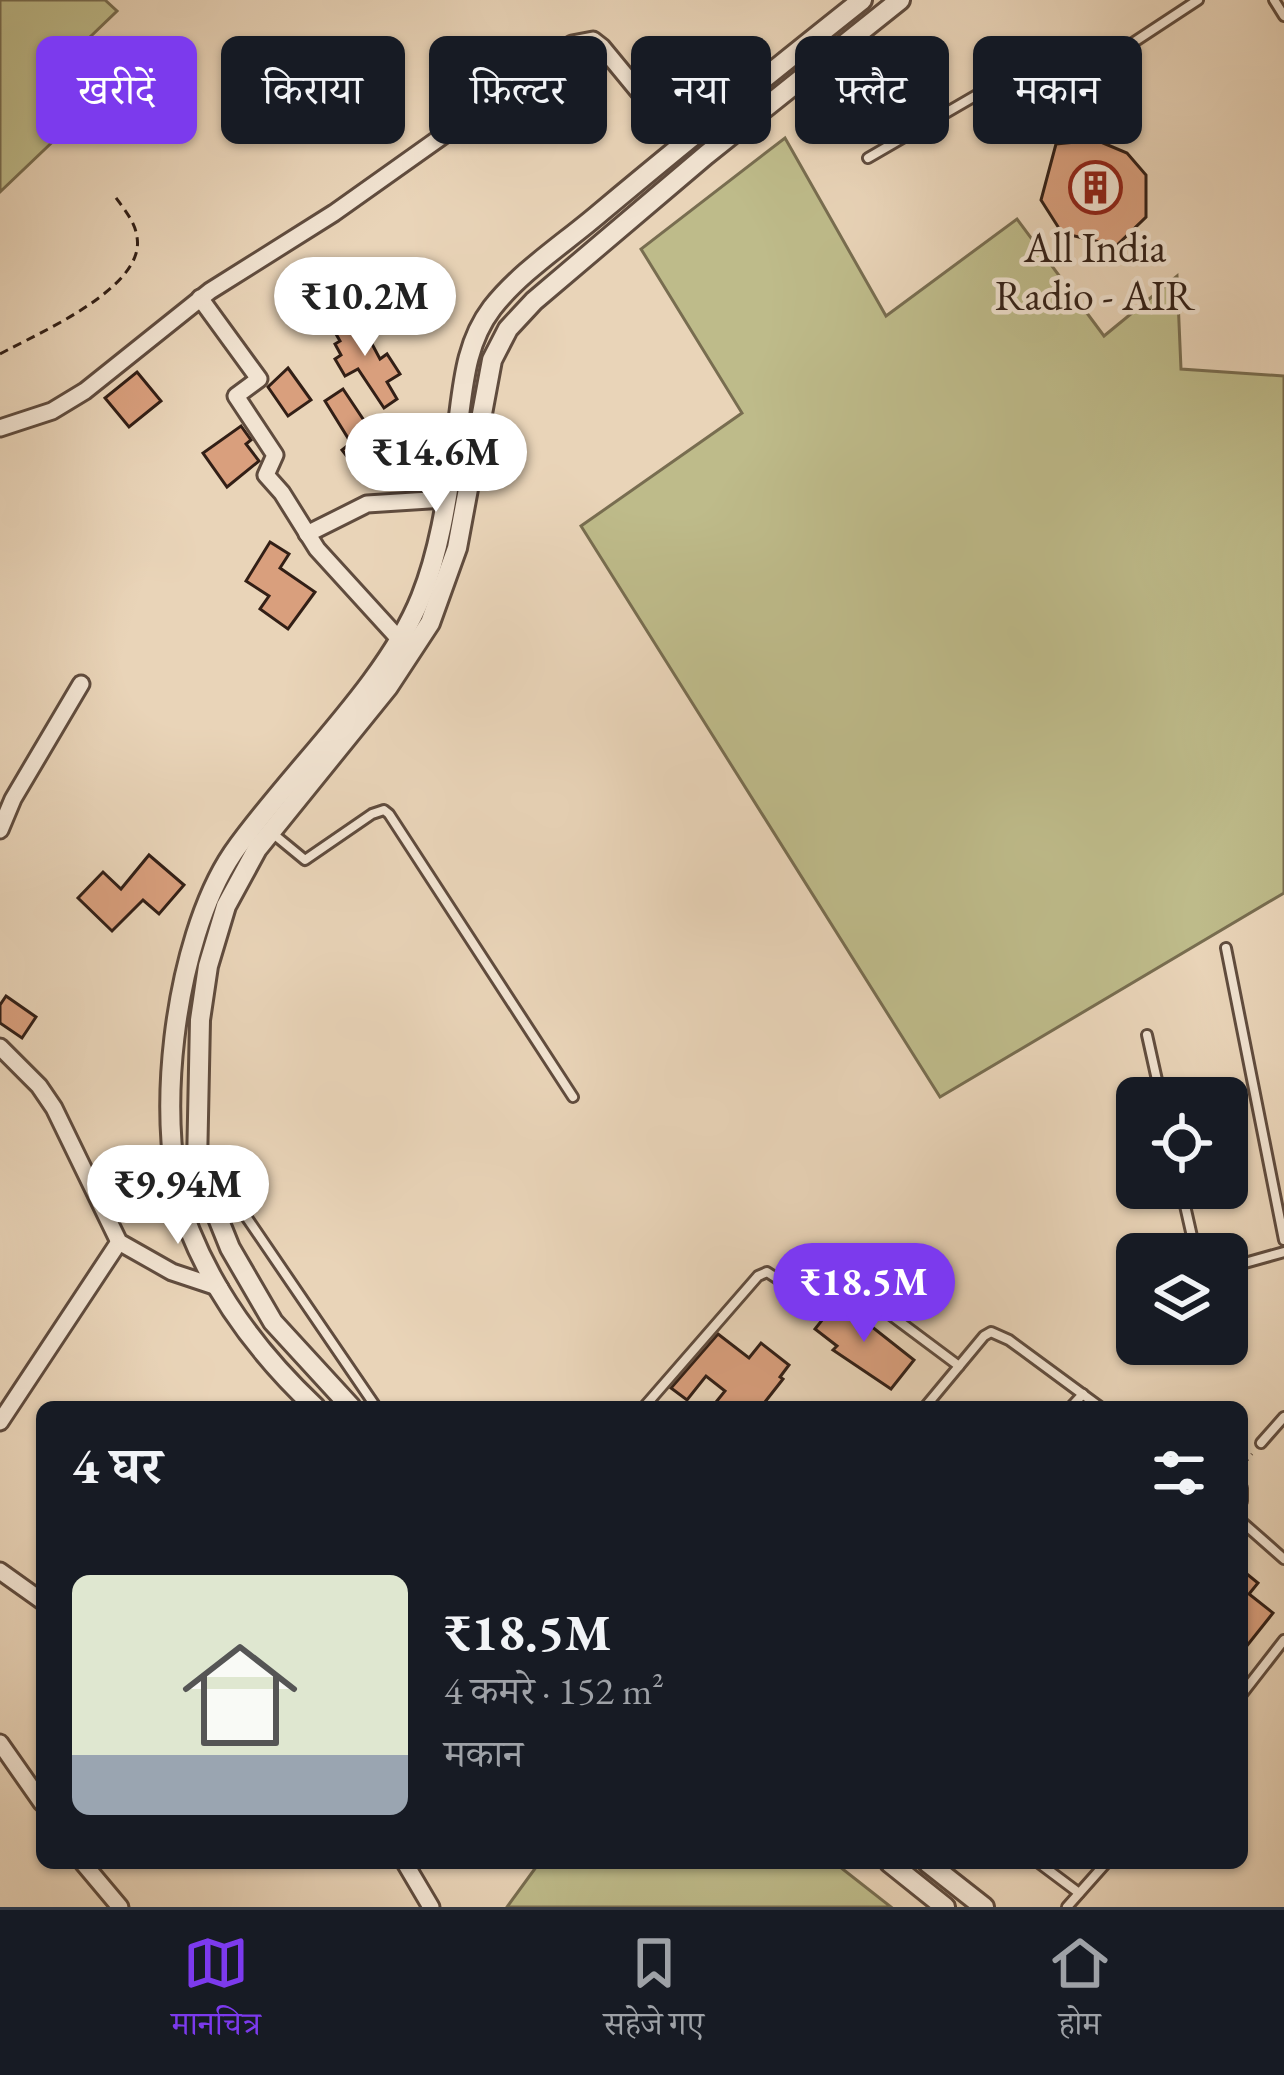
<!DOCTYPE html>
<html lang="hi">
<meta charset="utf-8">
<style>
:root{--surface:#171b24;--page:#20242c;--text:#f1f3f6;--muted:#9ea1a6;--line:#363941;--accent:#7c3aed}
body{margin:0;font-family:"EB Garamond","Noto Serif Devanagari",serif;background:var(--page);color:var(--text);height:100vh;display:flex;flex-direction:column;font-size:45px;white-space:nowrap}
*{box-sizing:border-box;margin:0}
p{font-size:39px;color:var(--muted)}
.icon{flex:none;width:66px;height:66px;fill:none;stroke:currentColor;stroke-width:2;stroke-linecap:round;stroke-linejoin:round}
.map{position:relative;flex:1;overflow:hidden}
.side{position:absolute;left:36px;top:1401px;width:1212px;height:468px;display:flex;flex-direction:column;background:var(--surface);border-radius:18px;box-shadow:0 3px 9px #0004}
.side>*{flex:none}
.banner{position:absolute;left:36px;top:36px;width:1212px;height:108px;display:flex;gap:24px}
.buttons{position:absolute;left:1116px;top:1077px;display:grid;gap:24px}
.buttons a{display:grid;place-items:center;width:132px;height:132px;border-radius:18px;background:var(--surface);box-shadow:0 3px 9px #0004;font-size:60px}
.price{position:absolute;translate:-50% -102px;padding:0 27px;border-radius:42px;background:#fff;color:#222;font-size:39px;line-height:78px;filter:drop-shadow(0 3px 6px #0008)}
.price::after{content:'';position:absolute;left:50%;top:72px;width:36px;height:27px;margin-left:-18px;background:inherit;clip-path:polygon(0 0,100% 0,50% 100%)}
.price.selected{background:var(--accent);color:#fff}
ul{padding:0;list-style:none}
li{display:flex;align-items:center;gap:36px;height:300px;padding:0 36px}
li span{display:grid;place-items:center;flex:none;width:336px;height:240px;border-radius:18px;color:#555}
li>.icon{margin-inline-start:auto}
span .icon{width:144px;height:144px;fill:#fffc;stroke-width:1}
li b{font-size:51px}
h2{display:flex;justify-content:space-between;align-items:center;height:144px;padding:0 36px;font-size:51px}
.chip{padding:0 42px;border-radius:18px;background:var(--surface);box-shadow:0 3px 9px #0004;font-size:42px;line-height:108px}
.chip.selected{background:var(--accent);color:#fff}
.tab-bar{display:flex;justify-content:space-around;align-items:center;height:168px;border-top:3px solid var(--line);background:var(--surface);font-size:33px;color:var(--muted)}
.tab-bar a{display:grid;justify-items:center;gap:6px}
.tab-bar .selected{color:var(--accent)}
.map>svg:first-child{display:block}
.green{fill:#bebb8a;stroke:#786d50;stroke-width:3}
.building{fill:#d99f7d;stroke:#321f16;stroke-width:3}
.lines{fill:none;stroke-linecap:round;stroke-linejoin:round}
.service-casing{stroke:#604c3e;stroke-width:14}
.minor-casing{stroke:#604c3e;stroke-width:21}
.tertiary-casing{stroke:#604c3e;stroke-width:24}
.path{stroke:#321f16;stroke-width:3;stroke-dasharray:9 6;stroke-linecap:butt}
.service{stroke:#f1e3d1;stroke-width:8}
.minor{stroke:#f1e3d1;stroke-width:15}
.tertiary{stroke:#f1e3d1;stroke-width:18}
.labels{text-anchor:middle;stroke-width:9;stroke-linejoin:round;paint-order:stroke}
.poi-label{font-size:42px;fill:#321f16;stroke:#f1e3d1}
</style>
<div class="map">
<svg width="1284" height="1907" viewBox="0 0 1284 1907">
<rect width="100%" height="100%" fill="#e9d4b8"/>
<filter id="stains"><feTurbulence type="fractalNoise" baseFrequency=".00167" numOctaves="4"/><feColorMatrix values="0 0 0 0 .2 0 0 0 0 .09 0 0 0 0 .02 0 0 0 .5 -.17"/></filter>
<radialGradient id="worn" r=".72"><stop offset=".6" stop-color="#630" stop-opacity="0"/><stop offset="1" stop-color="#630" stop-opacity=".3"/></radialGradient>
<g class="green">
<polygon points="0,0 105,0 117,11 64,62 88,108 0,192"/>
<polygon points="785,138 886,316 1017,219 1104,336 1177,276 1181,369 1284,376 1284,893 940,1097 581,526 742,413 641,249"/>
<polygon points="539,1863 835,1863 891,1907 507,1907"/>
</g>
<g class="building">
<polygon points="1096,140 1127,153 1146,175 1146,217 1116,246 1062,233 1041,200 1056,144"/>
<polygon points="356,314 380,359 387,354 400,374 387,382 397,399 384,408 358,369 345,376 335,359 341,355 335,344 340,341 332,327"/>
<polygon points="288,368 311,400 288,416 268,387"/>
<polygon points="137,372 161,401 129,427 105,398"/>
<polygon points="343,389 379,443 352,463 342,450 351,443 325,401"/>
<polygon points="241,426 251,440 246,444 259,461 227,487 203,453"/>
<polygon points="270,542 289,554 280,568 315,592 288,629 260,609 269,596 246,581"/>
<polygon points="149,855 184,885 159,914 143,900 112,931 78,898 103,872 121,889"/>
<polygon points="6,996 36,1017 22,1038 0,1023 0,1005"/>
<polygon points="838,1300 914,1360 891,1389 833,1350 837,1346 815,1329"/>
<polygon points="718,1334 749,1358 761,1343 789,1365 780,1377 783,1379 761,1407 712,1407 725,1391 706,1376 687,1400 671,1388"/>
<polygon points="1242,1570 1258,1583 1249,1594 1273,1613 1242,1652"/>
</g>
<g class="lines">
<defs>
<g id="service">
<polyline points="1274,0 1284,16"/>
<polyline points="868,158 975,96 1058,87 1087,73 1198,0"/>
<polyline points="271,832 305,860 372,814 384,810 389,814 573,1097"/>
<polyline points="1226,948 1284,1240"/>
<polyline points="1147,1035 1161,1098"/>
<polyline points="207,1176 245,1215 376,1407"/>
<polyline points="1181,1188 1196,1254"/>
<polyline points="1227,1268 1284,1252"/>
<polyline points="644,1407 758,1276 767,1272 793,1289 821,1263 959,1366"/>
<polyline points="925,1407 984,1336 991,1332 1009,1340 1100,1407"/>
<polyline points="1071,1407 1083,1394"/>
<polyline points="1261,1443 1284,1417"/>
<polyline points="1242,1488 1242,1501"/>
<polyline points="1242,1522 1284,1559"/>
<polyline points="1242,1694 1284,1640"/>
<polyline points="1039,1863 1079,1893"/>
<polyline points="1067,1907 1106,1863"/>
</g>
<g id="minor">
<polyline points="200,298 259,379 236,396 275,455 266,475 282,493 317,549 399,639"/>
<polyline points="0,428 52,411 85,391 210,291 334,213 572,44 593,40 602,47 682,144"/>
<polyline points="307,534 367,504 445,499"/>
<polyline points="0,830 13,799 81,684"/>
<polyline points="0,1047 39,1086 54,1108 119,1242 172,1272 220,1288"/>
<polyline points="0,1422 119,1242"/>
<polyline points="0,1571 42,1601"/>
<polyline points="0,1743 42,1803"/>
<polyline points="83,1863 120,1907"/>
<polyline points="405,1863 431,1907"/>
</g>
<g id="tertiary">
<path d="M 315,1407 C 263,1358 217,1298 190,1231 C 150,1133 174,940 233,853 C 288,774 386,685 421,597 C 441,547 448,491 456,438 C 463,393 463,346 492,308 C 521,271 565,243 601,212 C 687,140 774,70 862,0"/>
<polyline points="351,1407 273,1322 230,1248 197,1166 200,1020 208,966 226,906 257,849 388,687 430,623 457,548 492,360 508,329 534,301 706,155 900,0"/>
<polyline points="890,1863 945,1907"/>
<polyline points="928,1863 984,1907"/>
</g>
</defs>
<use href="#service" class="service-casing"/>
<use href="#minor" class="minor-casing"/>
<use href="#tertiary" class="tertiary-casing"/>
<g class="path">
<path d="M 0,354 C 38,333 146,288 137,237 C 135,221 123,208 114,195"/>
<polyline points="1242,1466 1252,1454"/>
</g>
<use href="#service" class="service"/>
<use href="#minor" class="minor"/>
<use href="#tertiary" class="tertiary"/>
</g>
<defs>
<symbol id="building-ring" viewBox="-11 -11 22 22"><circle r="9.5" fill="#f1e3d1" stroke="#8f2418" stroke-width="1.5"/><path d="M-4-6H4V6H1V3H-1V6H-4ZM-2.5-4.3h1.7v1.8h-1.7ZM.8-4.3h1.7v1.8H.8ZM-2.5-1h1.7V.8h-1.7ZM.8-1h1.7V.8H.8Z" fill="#8f2418"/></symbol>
</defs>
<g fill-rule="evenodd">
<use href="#building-ring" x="1066" y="158" width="59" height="59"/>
</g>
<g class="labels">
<g class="poi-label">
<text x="1095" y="262">All India<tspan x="1095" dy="48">Radio - AIR</tspan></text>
</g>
</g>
<rect width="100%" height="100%" filter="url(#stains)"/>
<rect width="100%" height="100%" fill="url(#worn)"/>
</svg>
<div class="buttons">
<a><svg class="icon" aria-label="locate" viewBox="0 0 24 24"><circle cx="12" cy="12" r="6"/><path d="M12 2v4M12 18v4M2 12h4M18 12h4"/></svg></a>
<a><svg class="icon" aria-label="layers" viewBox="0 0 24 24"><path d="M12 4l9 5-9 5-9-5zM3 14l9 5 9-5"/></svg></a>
</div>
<b class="price" style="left:365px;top:359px">₹10.2M</b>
<b class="price" style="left:436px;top:515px">₹14.6M</b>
<b class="price" style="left:178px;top:1247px">₹9.94M</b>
<b class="price selected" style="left:864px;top:1345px">₹18.5M</b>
<div class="banner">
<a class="chip selected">खरीदें</a>
<a class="chip">किराया</a>
<a class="chip">फ़िल्टर</a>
<a class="chip">नया</a>
<a class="chip">फ़्लैट</a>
<a class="chip">मकान</a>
</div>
<section class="side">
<h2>4 घर<svg class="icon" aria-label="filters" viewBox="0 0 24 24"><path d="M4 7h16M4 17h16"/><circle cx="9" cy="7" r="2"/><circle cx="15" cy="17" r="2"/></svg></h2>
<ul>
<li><span style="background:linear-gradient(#dfe7d0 75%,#9aa5b1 0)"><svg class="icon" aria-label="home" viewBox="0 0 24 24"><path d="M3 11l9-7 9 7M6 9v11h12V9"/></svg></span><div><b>₹18.5M</b><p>4 कमरे · 152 m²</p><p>मकान</p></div></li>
</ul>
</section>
</div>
<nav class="tab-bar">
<a class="selected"><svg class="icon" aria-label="map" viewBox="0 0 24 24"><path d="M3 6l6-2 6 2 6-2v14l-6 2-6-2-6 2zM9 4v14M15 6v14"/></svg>मानचित्र</a>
<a><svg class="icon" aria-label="saved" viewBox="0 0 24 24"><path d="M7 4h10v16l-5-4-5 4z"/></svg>सहेजे गए</a>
<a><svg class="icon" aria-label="home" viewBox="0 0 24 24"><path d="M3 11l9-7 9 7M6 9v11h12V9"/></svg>होम</a>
</nav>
